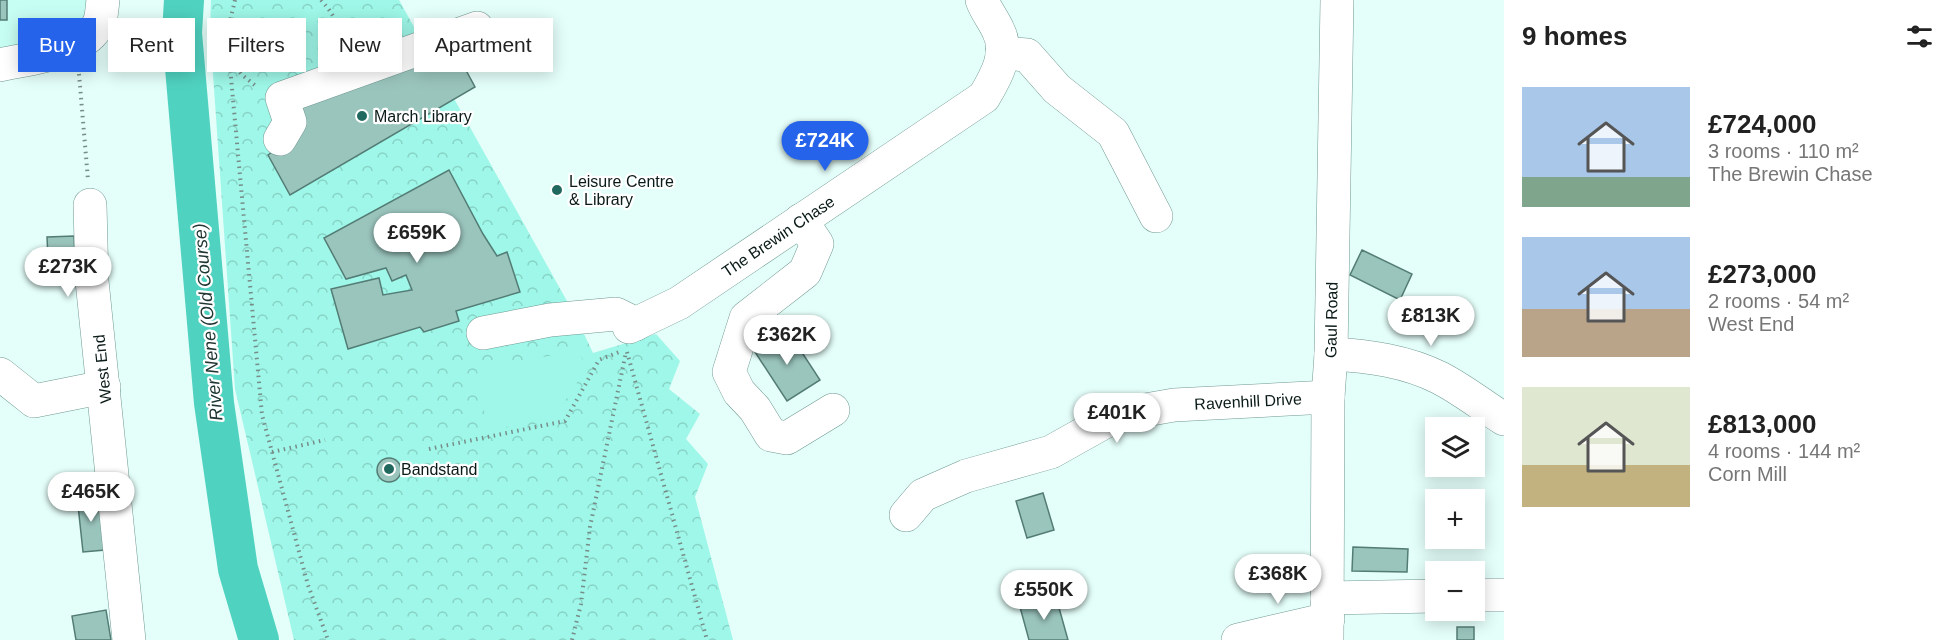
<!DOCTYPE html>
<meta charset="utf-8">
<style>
:root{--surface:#fff;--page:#f6f6f6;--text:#222;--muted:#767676;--accent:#2563eb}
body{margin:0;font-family:Arial,sans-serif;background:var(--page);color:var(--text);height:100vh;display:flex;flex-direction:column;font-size:22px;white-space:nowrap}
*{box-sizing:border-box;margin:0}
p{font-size:20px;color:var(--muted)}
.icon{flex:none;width:33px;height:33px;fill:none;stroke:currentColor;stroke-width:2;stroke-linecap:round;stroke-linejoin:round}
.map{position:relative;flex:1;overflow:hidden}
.side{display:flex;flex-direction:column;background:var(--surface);width:450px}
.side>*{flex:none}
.hud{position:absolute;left:18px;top:18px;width:570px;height:54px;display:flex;gap:12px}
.fabs{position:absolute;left:1425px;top:417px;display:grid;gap:12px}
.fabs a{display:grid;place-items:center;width:60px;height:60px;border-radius:0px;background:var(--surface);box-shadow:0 3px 15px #0003;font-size:30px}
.price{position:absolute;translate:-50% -51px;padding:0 14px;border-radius:21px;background:#fff;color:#222;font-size:20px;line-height:39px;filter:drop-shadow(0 2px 3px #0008)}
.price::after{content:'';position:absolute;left:50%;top:36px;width:18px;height:14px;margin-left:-9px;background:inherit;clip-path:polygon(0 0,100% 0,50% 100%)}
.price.on{background:var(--accent);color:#fff}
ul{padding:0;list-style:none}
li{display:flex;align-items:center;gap:18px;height:150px;padding:0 18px}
li span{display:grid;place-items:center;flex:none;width:168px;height:120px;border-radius:0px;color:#555}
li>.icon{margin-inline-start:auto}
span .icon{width:72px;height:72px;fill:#fffc;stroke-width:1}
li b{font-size:26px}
h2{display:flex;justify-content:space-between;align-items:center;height:72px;padding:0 18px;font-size:26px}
.chip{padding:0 21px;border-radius:0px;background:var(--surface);box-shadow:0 3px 15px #0003;font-size:21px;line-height:54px}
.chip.on{background:var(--accent);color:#fff}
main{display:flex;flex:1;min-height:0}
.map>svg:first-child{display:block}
.built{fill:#c7fef3}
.park{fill:url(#park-crowns)}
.pitch{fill:#9ef7e8}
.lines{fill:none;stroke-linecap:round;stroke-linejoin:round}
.river{stroke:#50d2c0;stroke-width:40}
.building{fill:#9ac5bd;stroke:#537c75;stroke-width:1.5}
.minor-casing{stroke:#709992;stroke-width:34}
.path{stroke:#778d89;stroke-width:4;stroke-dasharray:1.5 4.5;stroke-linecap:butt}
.minor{stroke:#fff;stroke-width:33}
.poi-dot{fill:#21695f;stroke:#fff;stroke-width:2}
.labels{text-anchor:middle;stroke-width:4.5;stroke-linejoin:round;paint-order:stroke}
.poi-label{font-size:16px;fill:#091a17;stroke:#fff;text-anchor:start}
.street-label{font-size:16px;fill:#091a17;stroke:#fff}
.water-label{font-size:18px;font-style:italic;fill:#203633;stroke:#fff}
</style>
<main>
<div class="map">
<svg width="1504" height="640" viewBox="0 0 1504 640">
<defs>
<pattern id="park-crowns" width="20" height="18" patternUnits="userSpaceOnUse" patternTransform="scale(1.5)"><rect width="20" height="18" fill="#9ef7e8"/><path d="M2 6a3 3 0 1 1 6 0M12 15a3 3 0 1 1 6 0" fill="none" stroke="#87d3c6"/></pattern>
</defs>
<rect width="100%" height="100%" fill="#e4fef9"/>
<polygon class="built" points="0,0 87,0 85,23 68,66 0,82"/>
<polygon class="park" points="211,0 399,0 577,319 593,353 656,334 680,361 669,389 700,414 686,439 708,464 695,497 733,640 294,640 235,389 210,31"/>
<polygon class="pitch" points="579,350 586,369 555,416 488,431 477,370"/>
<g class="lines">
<polyline class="river" points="184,0 182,33 214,403 238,569 259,640"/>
</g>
<g class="building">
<rect x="0" y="0" width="7" height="20"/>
<polygon points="454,48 475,87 290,195 268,155 303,131 293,100"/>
<polygon points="449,170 483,234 497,256 507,252 520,292 456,311 459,321 424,332 420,327 348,349 331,289 379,278 383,295 412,290 406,275 392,281 386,268 346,279 324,238"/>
<polygon points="74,236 76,277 49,278 47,237"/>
<polygon points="1362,250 1412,274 1400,300 1350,275"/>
<polygon points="788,331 820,380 787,401 755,352"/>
<circle cx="389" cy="470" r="12"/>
<polygon points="100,493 105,550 83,552 77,496"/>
<polygon points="1043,493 1054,530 1027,538 1016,501"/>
<polygon points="1353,547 1408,549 1407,572 1352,571"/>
<polygon points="1056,597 1068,640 1029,640 1020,607"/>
<polygon points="106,610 111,640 76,640 72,616"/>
<rect x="1457" y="627" width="17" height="13"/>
</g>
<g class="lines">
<defs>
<g id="minor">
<polyline points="1002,53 1027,55 1057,89 1113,133 1156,216"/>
<path d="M 0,65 C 30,58 85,54 99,23 C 102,16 102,7 103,0"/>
<polyline points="280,139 290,122 282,98 477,28"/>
<polyline points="90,205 92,281 129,640"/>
<polyline points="801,220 817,244 805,272 746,318 729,372 739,392 755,409 771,435 787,438 833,410"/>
<path d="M 629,327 L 679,303 L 984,97 C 996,77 1010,53 998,30 C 993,19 986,11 982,0"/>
<polyline points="483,333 550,320 616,314 636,324"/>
<path d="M 1331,354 C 1369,356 1406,361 1440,378 C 1463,390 1483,406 1504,419"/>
<polyline points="0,374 34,401 104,387"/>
<polyline points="906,515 923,495 966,476 1051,452 1117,415 1174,405 1328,397"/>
<polyline points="1474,595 1504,595"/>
<polyline points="1327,598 1436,596"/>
<polyline points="1238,640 1328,619"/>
<polyline points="1327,640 1328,397 1331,354 1337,0"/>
</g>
</defs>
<use href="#minor" class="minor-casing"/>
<g class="path">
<polyline points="235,0 227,34 262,415 308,585 328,640"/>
<path d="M 321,0 C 337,18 340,27 338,51"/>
<polyline points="229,58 241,74 257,87"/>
<polyline points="79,74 88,180"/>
<polyline points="627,352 707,640"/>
<polyline points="429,449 565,421 599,360 619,352"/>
<polyline points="272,452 325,440"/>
<polyline points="572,640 581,604 590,527 626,352"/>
</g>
<use href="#minor" class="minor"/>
</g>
<g class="poi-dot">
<circle cx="362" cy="116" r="6"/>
<circle cx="557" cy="190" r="6"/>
<circle cx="389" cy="469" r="6"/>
</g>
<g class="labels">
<g class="poi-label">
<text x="374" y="122">March Library</text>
<text x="569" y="187">Leisure Centre<tspan x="569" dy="18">&amp; Library</tspan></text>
<text x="401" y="475">Bandstand</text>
</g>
<g class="street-label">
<text transform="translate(778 236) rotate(-34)" y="6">The Brewin Chase</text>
<text transform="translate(1331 320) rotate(-89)" y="6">Gaul Road</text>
<text transform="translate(102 369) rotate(-96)" y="6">West End</text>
<text transform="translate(1248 401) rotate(-3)" y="6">Ravenhill Drive</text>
</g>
<g class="water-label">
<text transform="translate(208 322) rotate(-95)" y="6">River Nene (Old Course)</text>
</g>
</g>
</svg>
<div class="fabs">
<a><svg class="icon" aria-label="layers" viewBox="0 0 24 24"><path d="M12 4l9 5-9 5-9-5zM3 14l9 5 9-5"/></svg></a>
<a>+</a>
<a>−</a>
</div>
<b class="price on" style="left:825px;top:172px">£724K</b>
<b class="price" style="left:417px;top:264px">£659K</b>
<b class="price" style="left:68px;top:298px">£273K</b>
<b class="price" style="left:1431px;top:347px">£813K</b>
<b class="price" style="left:787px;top:366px">£362K</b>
<b class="price" style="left:1117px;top:444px">£401K</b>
<b class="price" style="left:91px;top:523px">£465K</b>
<b class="price" style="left:1278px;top:605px">£368K</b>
<b class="price" style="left:1044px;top:621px">£550K</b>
<div class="hud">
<a class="chip on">Buy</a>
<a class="chip">Rent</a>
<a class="chip">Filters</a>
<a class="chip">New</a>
<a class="chip">Apartment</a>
</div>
</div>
<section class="side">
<h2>9 homes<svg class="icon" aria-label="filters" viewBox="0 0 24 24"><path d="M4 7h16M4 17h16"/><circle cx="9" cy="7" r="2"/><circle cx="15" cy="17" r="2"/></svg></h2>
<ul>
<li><span style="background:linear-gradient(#a9c7e8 75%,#7fa58c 0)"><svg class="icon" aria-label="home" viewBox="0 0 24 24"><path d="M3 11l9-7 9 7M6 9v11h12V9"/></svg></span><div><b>£724,000</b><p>3 rooms · 110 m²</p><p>The Brewin Chase</p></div></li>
<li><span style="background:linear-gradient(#a9c7e8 60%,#b9a48a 0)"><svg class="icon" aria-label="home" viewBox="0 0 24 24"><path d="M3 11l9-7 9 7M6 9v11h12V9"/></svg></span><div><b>£273,000</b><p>2 rooms · 54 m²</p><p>West End</p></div></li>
<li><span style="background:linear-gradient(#dfe7d0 65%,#c2b280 0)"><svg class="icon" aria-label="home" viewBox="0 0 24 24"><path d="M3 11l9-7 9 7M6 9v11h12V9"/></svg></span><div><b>£813,000</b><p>4 rooms · 144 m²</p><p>Corn Mill</p></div></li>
</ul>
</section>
</main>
